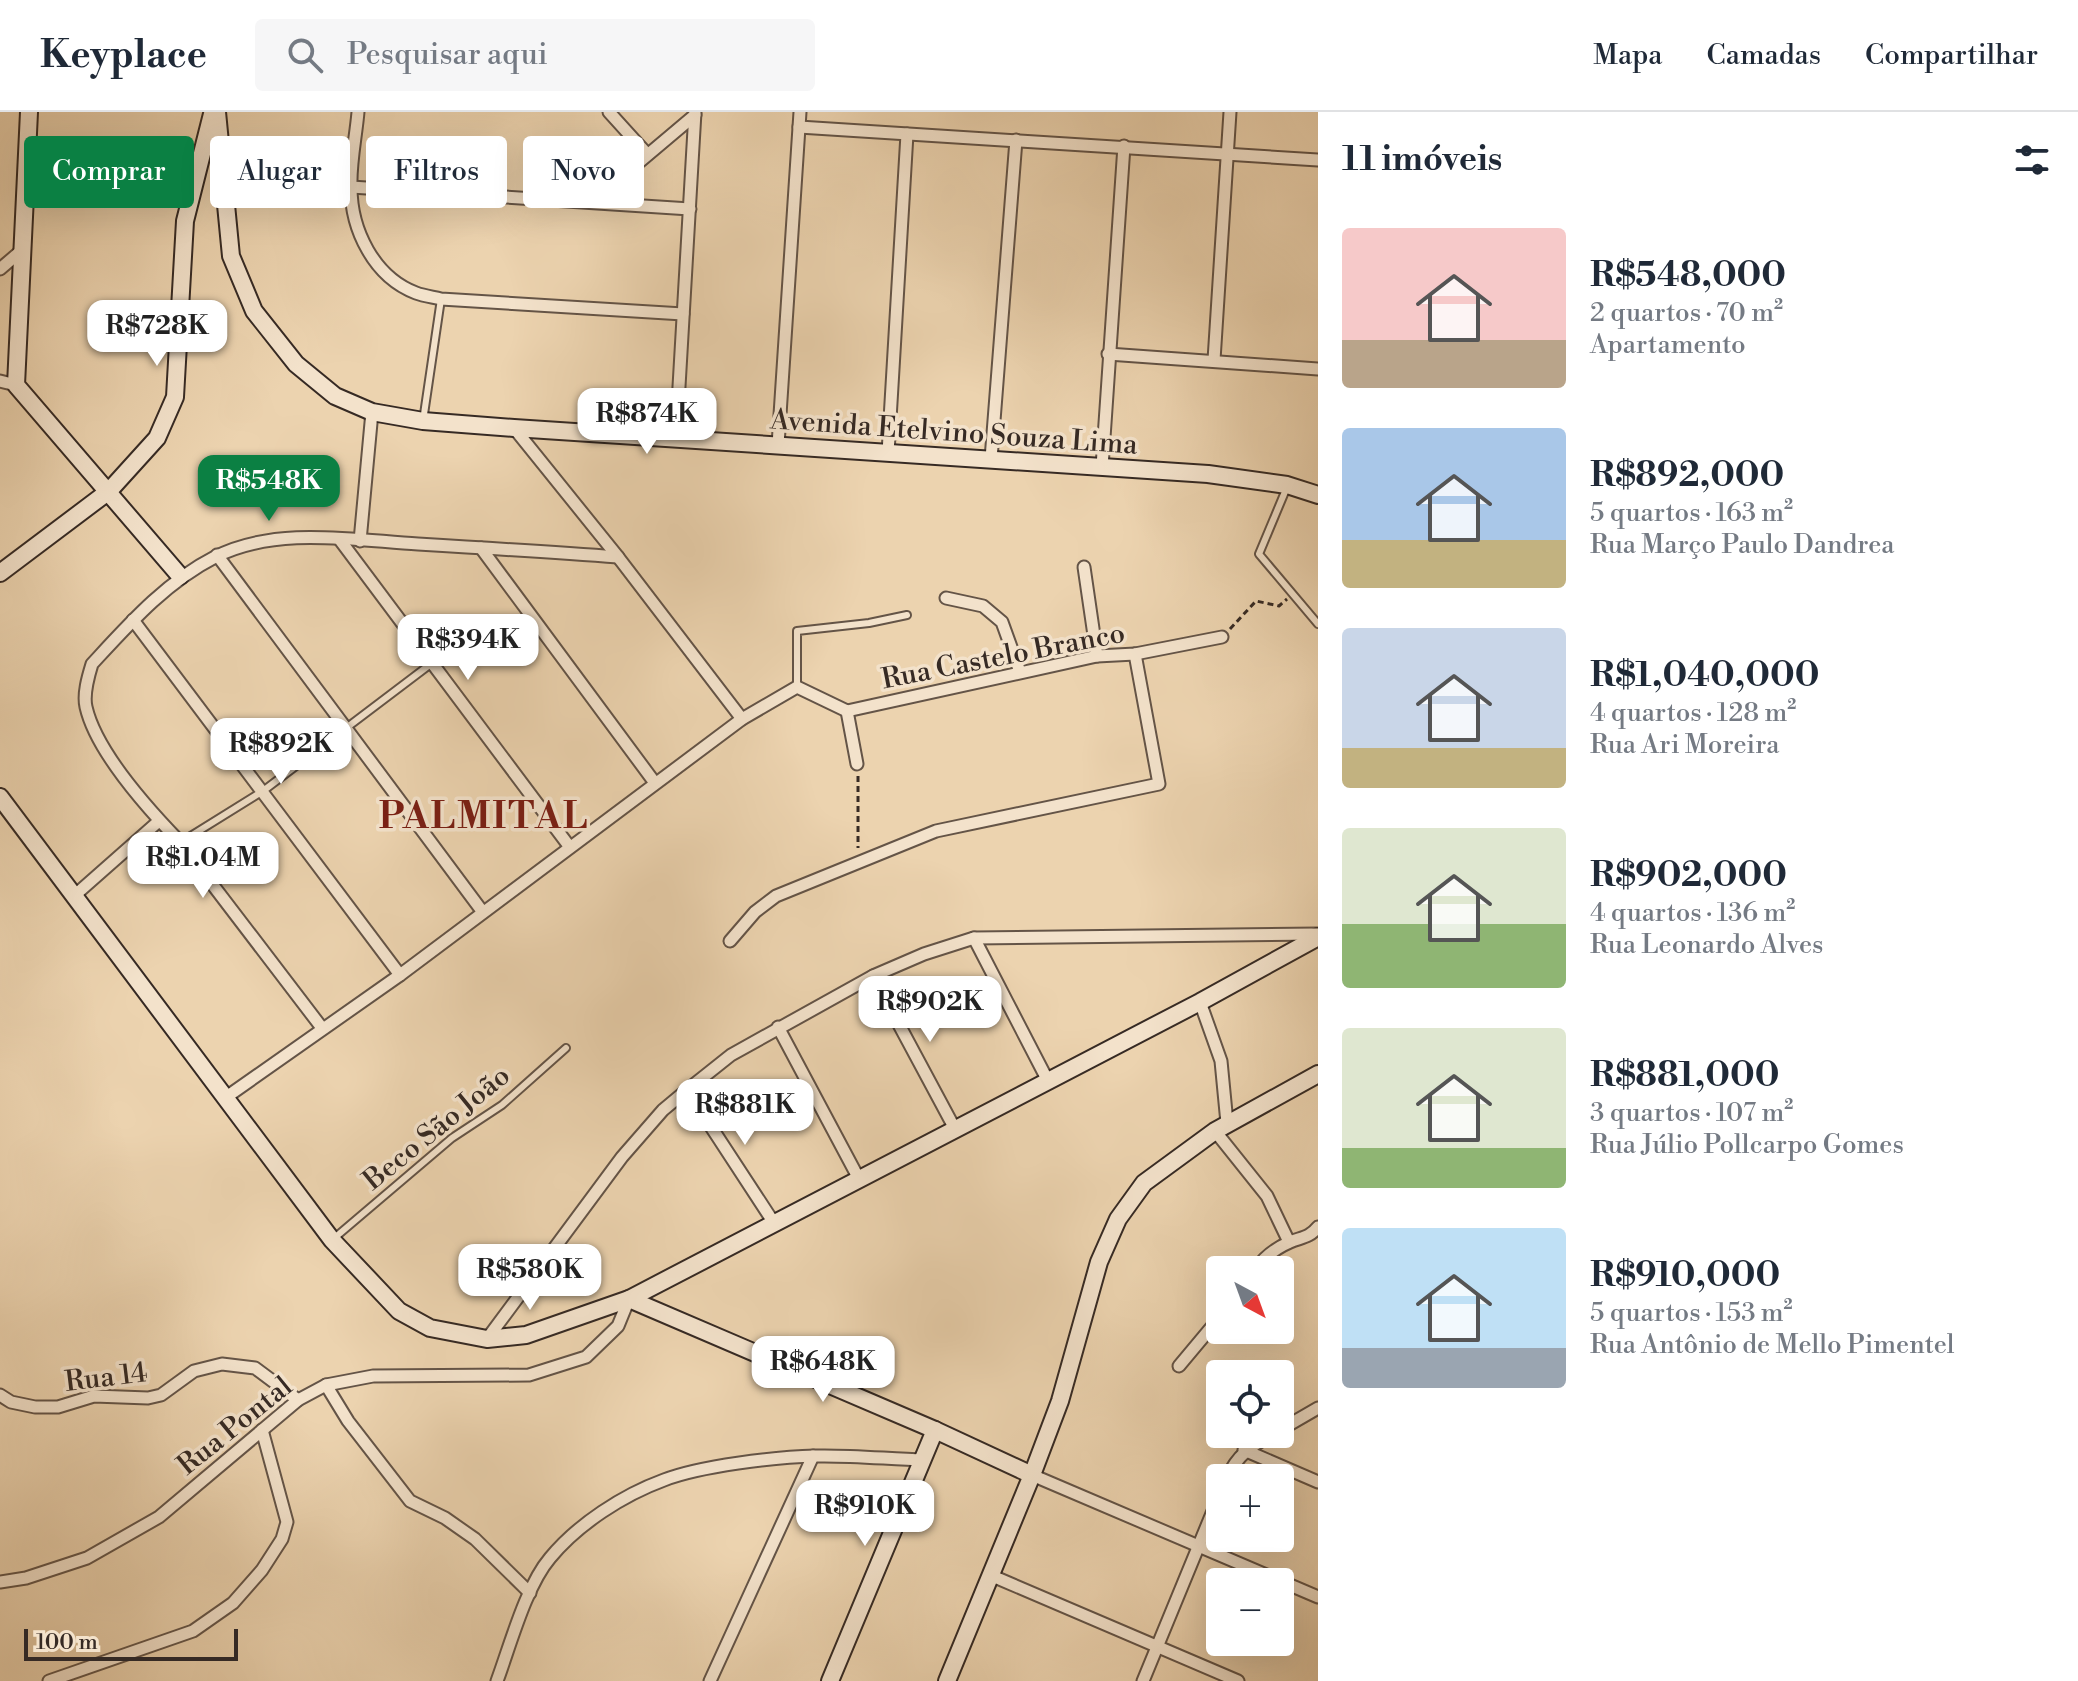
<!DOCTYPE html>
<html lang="pt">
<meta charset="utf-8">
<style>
:root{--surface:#fff;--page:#f6f6f7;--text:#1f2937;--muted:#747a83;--line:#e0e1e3;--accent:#0b8043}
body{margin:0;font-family:"Libre Bodoni",serif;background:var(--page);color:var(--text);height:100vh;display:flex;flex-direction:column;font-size:30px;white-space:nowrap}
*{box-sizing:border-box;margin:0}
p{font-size:26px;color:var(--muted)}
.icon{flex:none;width:44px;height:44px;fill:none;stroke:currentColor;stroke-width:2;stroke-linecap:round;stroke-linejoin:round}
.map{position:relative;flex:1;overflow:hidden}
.side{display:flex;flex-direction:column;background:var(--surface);width:760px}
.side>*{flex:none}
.banner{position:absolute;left:24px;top:24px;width:760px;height:72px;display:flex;gap:16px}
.needle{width:52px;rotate:139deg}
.fabs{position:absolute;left:1206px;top:1144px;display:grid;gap:16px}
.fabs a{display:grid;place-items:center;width:88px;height:88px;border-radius:8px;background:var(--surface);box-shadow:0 8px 32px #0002;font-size:40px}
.scale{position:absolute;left:24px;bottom:20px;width:214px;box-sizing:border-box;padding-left:8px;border:4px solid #362a24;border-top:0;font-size:22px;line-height:28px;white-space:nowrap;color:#362a24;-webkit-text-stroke:6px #f3e2cb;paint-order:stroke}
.price{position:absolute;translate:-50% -68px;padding:0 18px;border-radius:16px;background:#fff;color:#222;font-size:26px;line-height:52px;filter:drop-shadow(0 2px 4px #0008)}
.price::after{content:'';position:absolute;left:50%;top:48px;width:24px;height:18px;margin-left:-12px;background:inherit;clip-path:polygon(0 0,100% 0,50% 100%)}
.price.selected{background:var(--accent);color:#fff}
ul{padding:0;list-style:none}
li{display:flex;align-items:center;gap:24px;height:200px;padding:0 24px}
li span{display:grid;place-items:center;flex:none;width:224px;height:160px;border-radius:8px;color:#555}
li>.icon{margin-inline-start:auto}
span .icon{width:96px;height:96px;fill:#fffc;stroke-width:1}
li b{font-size:34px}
h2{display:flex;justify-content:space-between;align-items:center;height:96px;padding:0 24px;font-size:34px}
.chip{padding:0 28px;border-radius:8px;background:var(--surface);box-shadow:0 8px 32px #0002;font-size:28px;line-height:72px}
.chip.selected{background:var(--accent);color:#fff}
header{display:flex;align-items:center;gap:48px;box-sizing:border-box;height:112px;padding:0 40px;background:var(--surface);border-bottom:2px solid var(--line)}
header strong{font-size:38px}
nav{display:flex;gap:44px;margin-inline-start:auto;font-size:28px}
.search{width:560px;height:72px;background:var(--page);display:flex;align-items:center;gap:20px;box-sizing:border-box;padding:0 28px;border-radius:8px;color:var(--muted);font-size:30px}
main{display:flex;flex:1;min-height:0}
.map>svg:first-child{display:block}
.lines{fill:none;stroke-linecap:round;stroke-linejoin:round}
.lane-casing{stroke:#645447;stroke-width:10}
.street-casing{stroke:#645447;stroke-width:15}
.secondary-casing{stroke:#362a24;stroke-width:20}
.path{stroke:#362a24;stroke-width:3;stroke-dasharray:6 4;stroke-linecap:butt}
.lane{stroke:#f3e2cb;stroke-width:6}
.street{stroke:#f3e2cb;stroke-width:11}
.secondary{stroke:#f3e2cb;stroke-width:16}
.labels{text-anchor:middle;stroke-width:7;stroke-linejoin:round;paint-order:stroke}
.street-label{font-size:28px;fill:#362a24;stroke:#f3e2cb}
.district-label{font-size:36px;font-weight:bold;letter-spacing:2px;fill:#7a1f14;stroke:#f3e2cb}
</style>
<header>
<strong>Keyplace</strong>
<div class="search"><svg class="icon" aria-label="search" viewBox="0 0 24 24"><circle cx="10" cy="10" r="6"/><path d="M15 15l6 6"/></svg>Pesquisar aqui</div>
<nav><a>Mapa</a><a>Camadas</a><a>Compartilhar</a></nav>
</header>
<main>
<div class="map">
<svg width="1318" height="1569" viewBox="0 0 1318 1569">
<rect width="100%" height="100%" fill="#ecd3af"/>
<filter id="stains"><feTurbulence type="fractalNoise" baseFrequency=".0025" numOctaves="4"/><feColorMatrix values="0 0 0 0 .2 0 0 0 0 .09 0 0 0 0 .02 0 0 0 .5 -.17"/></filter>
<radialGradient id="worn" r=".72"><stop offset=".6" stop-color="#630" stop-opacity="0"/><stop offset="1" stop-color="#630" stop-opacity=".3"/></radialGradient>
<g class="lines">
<defs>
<g id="lane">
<polyline points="85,62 193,72"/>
<polyline points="423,309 441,187"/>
<polyline points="1287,375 1259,442 1318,512"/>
<polyline points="797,575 797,519 869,511 907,503"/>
<polyline points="181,730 263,679 432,551"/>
<polyline points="332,1128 452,1026 502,993 566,936"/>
</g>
<g id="street">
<path d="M 358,0 C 356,24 350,51 351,75 C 351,118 374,165 416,181 C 424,184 433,185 441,187 L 683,202"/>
<polyline points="609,0 647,42"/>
<polyline points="799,15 1318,48"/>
<polyline points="351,75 690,97"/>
<polyline points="593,89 695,3"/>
<polyline points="0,157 21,139"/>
<polyline points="1108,242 1318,257"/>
<polyline points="1214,248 1230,0"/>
<polyline points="0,269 16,273"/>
<polyline points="514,316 618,445 742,607"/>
<polyline points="676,326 695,0"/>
<polyline points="778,333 800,0"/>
<polyline points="888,341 907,22"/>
<polyline points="991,347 1016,28"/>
<polyline points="1102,355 1124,34"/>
<polyline points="340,428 569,734"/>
<polyline points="360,429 372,300"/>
<polyline points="481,436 655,671"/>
<polyline points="217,443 482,799"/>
<polyline points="1084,455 1097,544"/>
<polyline points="946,486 983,494 1002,510 1020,560"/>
<polyline points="133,508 400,863"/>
<polyline points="847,599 857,652"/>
<polyline points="74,784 159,709"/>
<polyline points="974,826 1048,969"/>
<polyline points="730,829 755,800 776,784 936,719 1159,672 1135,542"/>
<polyline points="873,864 955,1017"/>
<polyline points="1200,890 1221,949 1227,1011"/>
<polyline points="778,915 859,1067"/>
<path d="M 322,916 L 180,730 C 149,698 96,639 86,595 C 83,582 88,565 92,552 C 129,512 166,470 215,445 C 276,414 352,428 418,432 C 485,436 552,440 618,445"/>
<polyline points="687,978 774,1111"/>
<polyline points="225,986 400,863 742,607 797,575 847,599 1097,544 1135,542 1222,525"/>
<polyline points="1215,1019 1267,1084 1289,1130"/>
<path d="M 1255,1158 C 1264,1145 1276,1136 1290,1130 C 1302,1125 1309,1126 1318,1115"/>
<polyline points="487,1227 622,1045 663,998 687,978 731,943 873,864 924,842 974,826 1318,822"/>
<polyline points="1179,1254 1220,1205"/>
<polyline points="326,1273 348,1309 410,1389 445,1406 475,1427 530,1481"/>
<polyline points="0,1283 11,1290 35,1295 58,1295 94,1284 148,1286 161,1283 194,1259 222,1252 255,1256 298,1288"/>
<polyline points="1280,1318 1318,1296"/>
<polyline points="1244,1338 1318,1370"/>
<polyline points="1032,1363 1318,1485"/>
<path d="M 1227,1366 C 1237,1343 1251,1334 1273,1322"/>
<polyline points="990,1463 1238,1569"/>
<polyline points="0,1470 26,1466 87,1446 159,1405 298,1288 326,1273 373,1264 529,1263 586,1245 618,1214 629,1187"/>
<polyline points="49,1569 193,1519 233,1491 262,1458 282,1427 287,1410 262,1318"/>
<path d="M 497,1569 C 510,1534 526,1474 550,1446 C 578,1412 623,1383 664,1368 C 700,1354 775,1345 815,1344 C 851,1343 888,1347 924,1348"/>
<polyline points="710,1569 813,1344"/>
<polyline points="1143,1569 1220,1382"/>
</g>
<g id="secondary">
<polyline points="29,0 16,273 180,464"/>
<polyline points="217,0 231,144 254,199 296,252 335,284 372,300 423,309 514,316 1208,362 1287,373 1318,383"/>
<polyline points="0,461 109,379 157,326 175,285 185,109 212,2"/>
<polyline points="0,685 332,1128 399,1199 430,1216 487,1227 526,1223 629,1187 1200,890 1318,825"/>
<polyline points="629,1187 935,1318 1032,1363"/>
<polyline points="830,1569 935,1318"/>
<polyline points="947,1569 1032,1363 1060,1289 1099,1150 1118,1107 1144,1071 1215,1019 1318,962"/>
</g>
</defs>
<use href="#lane" class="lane-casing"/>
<use href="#street" class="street-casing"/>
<use href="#secondary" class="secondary-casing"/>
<g class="path">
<polyline points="1230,517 1256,489 1279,494 1287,487"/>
<polyline points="858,664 858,736"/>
</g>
<use href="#lane" class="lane"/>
<use href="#street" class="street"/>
<use href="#secondary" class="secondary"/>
</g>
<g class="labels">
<g class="street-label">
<text transform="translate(954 319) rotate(4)" y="10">Avenida Etelvino Souza Lima</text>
<text transform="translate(1003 543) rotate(-11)" y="10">Rua Castelo Branco</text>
<text transform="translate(436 1015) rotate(-39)" y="10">Beco São João</text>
<text transform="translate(106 1264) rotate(-7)" y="10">Rua 14</text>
<text transform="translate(234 1313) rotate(-39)" y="10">Rua Pontal</text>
</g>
<g class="district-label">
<text x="484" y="716">PALMITAL</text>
</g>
</g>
<rect width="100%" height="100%" filter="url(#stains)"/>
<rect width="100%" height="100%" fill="url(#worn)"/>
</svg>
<div class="fabs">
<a><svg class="needle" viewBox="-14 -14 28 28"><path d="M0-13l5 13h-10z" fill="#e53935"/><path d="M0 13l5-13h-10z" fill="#747a83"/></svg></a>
<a><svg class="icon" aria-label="locate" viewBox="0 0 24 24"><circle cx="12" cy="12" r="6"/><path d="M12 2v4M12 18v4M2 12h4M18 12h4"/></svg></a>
<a>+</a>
<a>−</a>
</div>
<div class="scale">100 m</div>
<b class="price" style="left:157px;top:256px">R$728K</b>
<b class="price" style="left:647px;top:344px">R$874K</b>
<b class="price selected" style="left:269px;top:411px">R$548K</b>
<b class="price" style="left:468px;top:570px">R$394K</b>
<b class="price" style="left:281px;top:674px">R$892K</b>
<b class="price" style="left:203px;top:788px">R$1.04M</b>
<b class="price" style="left:930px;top:932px">R$902K</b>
<b class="price" style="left:745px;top:1035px">R$881K</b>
<b class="price" style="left:530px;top:1200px">R$580K</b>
<b class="price" style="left:823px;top:1292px">R$648K</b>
<b class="price" style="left:865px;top:1436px">R$910K</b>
<div class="banner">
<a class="chip selected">Comprar</a>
<a class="chip">Alugar</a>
<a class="chip">Filtros</a>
<a class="chip">Novo</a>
</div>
</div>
<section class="side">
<h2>11 imóveis<svg class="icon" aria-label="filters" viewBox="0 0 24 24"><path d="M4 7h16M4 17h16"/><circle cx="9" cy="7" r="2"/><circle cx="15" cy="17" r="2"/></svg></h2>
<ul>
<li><span style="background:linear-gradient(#f6c9c9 70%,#b9a48a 0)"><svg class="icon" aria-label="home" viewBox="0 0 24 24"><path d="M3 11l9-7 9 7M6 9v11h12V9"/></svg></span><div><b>R$548,000</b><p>2 quartos · 70 m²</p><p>Apartamento</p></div></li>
<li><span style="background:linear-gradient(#a9c7e8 70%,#c2b280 0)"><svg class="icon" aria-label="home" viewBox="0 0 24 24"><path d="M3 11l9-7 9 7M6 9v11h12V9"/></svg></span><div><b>R$892,000</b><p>5 quartos · 163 m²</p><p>Rua Março Paulo Dandrea</p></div></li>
<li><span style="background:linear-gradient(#c9d6e8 75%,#c2b280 0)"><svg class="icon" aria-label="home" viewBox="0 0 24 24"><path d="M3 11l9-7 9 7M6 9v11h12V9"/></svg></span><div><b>R$1,040,000</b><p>4 quartos · 128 m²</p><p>Rua Ari Moreira</p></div></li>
<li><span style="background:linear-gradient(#dfe7d0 60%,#8fb573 0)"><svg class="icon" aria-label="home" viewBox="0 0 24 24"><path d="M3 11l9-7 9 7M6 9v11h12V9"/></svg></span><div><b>R$902,000</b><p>4 quartos · 136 m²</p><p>Rua Leonardo Alves</p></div></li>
<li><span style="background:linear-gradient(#dfe7d0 75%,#8fb573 0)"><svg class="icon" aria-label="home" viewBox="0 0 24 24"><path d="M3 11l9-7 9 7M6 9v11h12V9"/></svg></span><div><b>R$881,000</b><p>3 quartos · 107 m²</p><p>Rua Júlio Pollcarpo Gomes</p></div></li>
<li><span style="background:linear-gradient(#bfe0f5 75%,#9aa5b1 0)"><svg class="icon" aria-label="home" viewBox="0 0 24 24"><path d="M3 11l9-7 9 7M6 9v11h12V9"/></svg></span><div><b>R$910,000</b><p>5 quartos · 153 m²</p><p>Rua Antônio de Mello Pimentel</p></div></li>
</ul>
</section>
</main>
